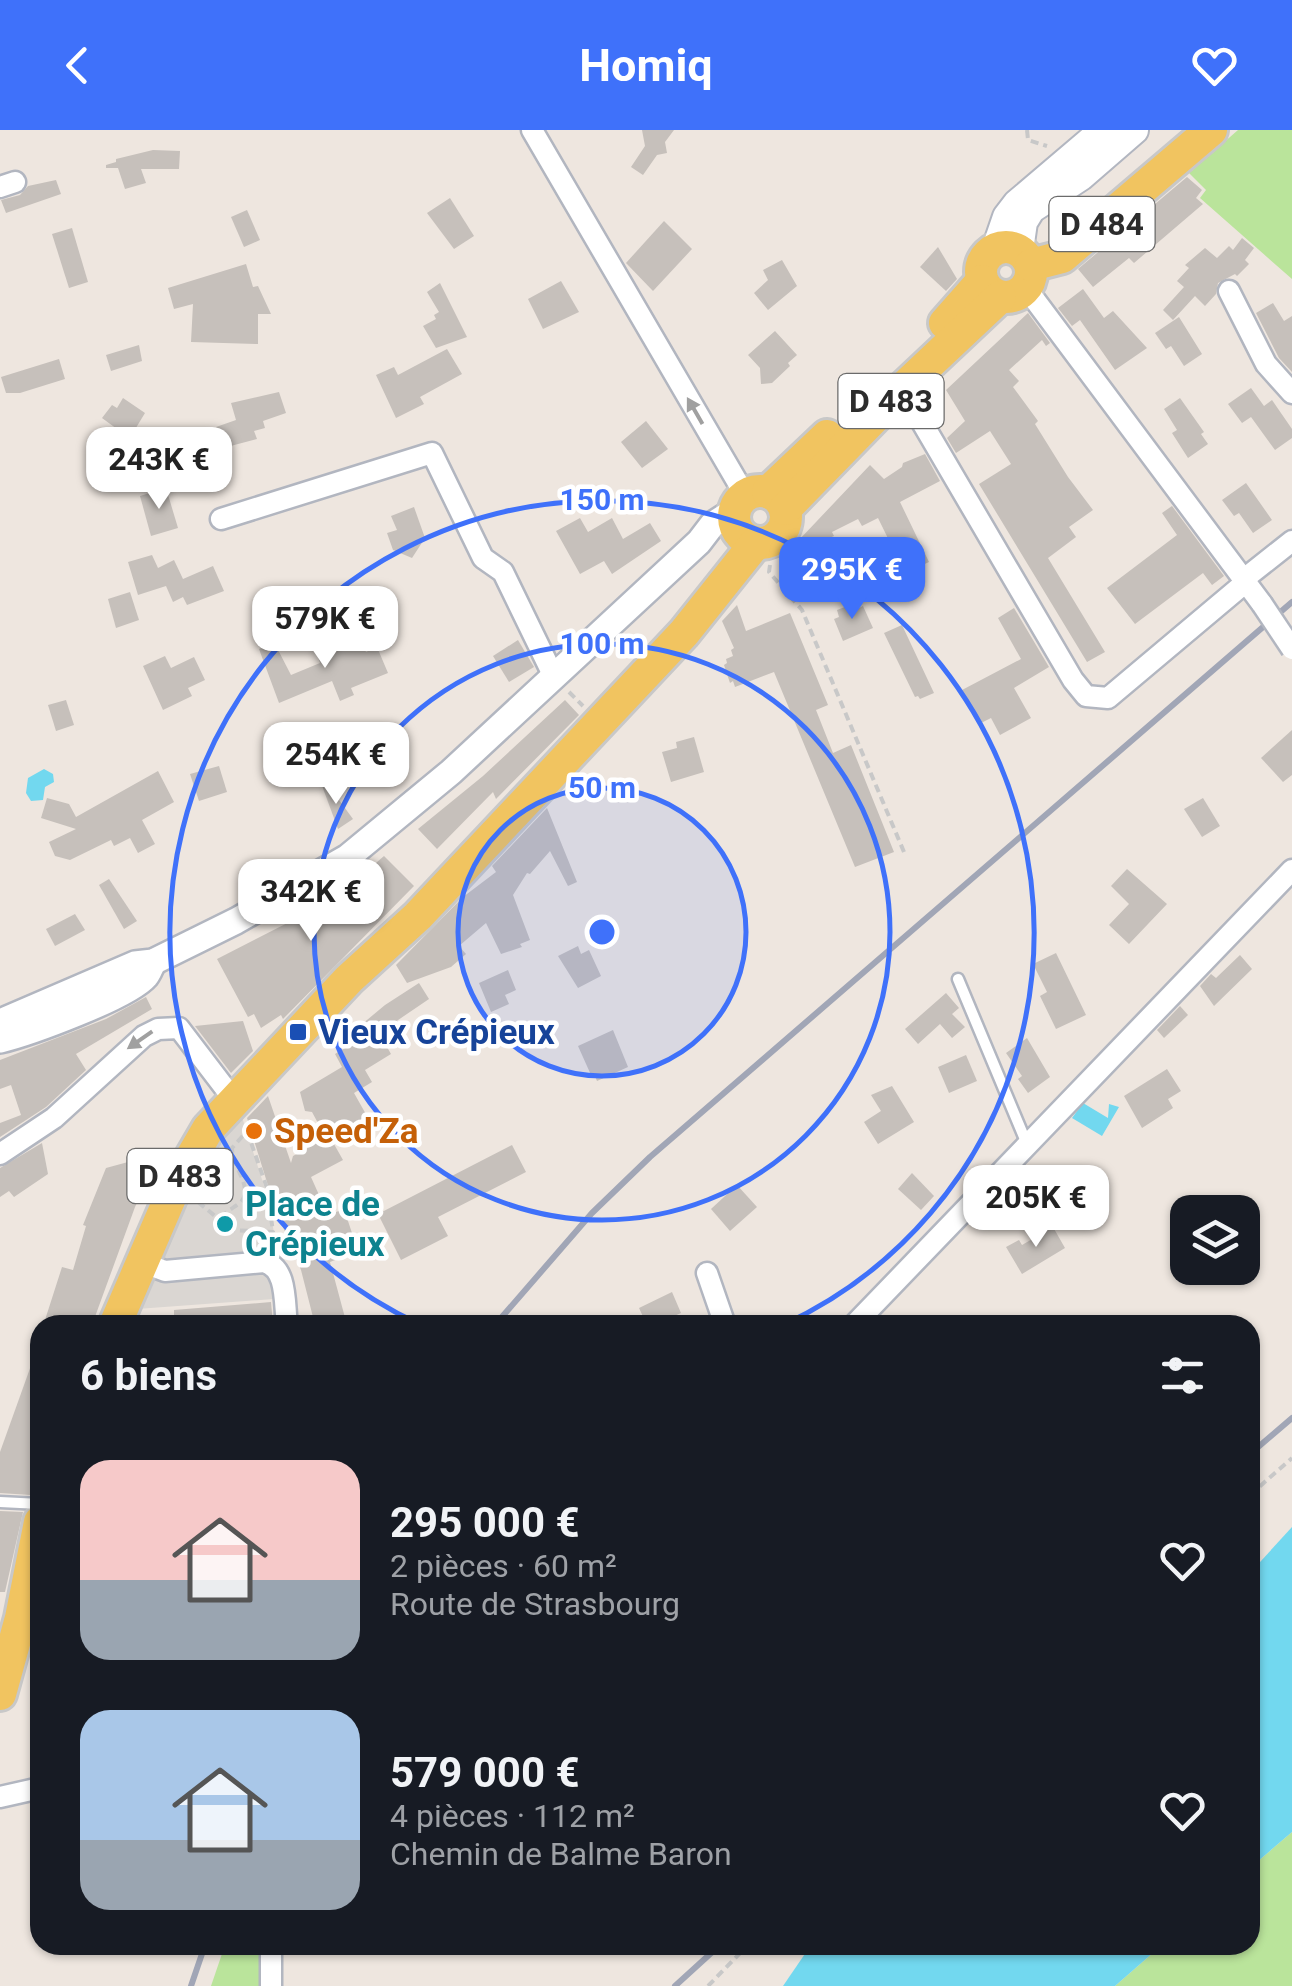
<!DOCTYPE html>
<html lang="fr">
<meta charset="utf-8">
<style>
:root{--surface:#171b24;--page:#242831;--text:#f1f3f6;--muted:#9ea1a6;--accent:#3f71fa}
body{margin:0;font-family:Roboto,sans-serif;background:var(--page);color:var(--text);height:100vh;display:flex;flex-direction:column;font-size:38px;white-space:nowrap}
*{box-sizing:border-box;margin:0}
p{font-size:32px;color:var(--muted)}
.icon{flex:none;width:55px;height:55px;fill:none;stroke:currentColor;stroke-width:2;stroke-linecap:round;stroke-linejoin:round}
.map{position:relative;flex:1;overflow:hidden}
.side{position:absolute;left:30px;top:1185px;width:1230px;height:640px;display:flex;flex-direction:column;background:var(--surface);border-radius:30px;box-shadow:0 2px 8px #0004}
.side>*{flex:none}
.fabs{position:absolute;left:1170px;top:1065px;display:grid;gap:20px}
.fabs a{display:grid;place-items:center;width:90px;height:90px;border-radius:20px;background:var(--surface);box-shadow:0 2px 8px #0004;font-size:50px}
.price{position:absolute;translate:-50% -85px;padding:0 22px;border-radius:20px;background:#fff;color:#222;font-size:32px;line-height:65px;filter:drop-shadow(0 2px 5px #0008)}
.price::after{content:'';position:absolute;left:50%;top:60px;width:30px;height:22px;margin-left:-15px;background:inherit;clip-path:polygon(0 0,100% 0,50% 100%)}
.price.current{background:var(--accent);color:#fff}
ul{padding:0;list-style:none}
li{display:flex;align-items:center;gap:30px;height:250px;padding:0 50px}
li span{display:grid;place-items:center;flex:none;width:280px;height:200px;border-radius:30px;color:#555}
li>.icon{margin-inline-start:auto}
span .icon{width:120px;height:120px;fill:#fffc;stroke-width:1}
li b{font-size:42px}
h2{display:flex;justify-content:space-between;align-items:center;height:120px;padding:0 50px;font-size:42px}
header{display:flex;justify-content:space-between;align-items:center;height:130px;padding:0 50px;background:var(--accent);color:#fff;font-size:45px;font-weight:700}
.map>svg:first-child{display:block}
.green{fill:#bae49b}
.plaza{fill:#dad6d2}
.water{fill:#72d8ef}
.building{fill:#c6c0bb}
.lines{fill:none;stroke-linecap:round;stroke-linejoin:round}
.service-casing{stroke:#b2b6c0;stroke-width:15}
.minor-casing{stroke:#b2b6c0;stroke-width:25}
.tertiary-casing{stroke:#b2b6c0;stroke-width:30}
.secondary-casing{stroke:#b2b6c0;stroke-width:32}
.primary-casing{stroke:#c8c8c8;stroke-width:38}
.path{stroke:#c8c8c8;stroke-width:4;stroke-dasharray:8 5;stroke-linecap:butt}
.service{stroke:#fff;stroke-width:10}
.minor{stroke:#fff;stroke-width:20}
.tertiary{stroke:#fff;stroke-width:25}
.secondary{stroke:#fff;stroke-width:28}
.primary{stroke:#f1c460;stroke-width:32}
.rail{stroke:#a1a6b6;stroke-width:6}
.minor-bridge-casing{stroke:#b2b6c0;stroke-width:25;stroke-linecap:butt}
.minor-bridge{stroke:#fff;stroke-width:20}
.oneway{fill:#a0a0a0}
.ring{fill:none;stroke:#3f71fa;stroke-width:5}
.transit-dot{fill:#1a4fb4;stroke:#fff;stroke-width:4}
.food-dot{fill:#e8710a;stroke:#fff;stroke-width:4}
.culture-dot{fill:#0f9aa8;stroke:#fff;stroke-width:4}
.labels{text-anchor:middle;stroke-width:9;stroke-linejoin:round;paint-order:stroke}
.shield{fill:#fff;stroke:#6b6b6b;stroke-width:2.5}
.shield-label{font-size:32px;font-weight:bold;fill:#2c2c2c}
.transit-label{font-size:35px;font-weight:bold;fill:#164399;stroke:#fff;text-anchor:start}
.food-label{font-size:35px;font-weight:bold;fill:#c56008;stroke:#fff;text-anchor:start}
.culture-label{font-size:35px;font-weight:bold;fill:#0d838f;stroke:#fff;text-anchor:start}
.centre{fill:#3f71fa;stroke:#fff;stroke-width:5}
.ring-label{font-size:30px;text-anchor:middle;font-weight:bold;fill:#3f71fa;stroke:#fff;stroke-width:9;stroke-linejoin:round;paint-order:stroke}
</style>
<header><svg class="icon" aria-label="back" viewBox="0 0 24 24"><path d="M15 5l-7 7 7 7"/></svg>Homiq<svg class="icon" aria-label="heart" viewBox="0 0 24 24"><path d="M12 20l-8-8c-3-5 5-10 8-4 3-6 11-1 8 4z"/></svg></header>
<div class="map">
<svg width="1292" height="1856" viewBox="0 0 1292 1856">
<rect width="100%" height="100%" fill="#eee6df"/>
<g class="green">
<polygon points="1238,0 1292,0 1292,149 1200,68 1206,60 1189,43"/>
<polygon points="1292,1702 1292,1856 1115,1856 1162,1815 1250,1815 1250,1738"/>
<polygon points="225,1815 272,1815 273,1856 211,1856"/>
</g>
<polygon class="plaza" points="241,984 266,1062 287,1168 137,1179 198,1048"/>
<g class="water">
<polygon points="44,639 53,644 54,652 45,657 43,670 31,671 26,663 28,648"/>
<polygon points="1083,973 1108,988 1109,974 1119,977 1102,1006 1072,988"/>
<polygon points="1292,1397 1292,1702 1250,1738 1250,1443"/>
<polygon points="811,1815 1162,1815 1115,1856 783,1856"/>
</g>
<g class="building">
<polygon points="642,0 674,0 665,12 667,23 657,25 643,45 631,37 645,16"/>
<polygon points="153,20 180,21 179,39 141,39 146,53 125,59 118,38 106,38 106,35 116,32 116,29"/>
<polygon points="1187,47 1202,60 1196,68 1203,74 1134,133 1129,128 1093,157 1078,139"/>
<polygon points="56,50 61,64 6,83 1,70 20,65 28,56"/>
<polygon points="450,68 474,106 454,119 427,83"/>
<polygon points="247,80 260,110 244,117 231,87"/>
<polygon points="664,91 692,119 653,161 626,133"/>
<polygon points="72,98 88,152 69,158 52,104"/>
<polygon points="1242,108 1254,118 1245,130 1249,134 1237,146 1235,144 1218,153 1216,164 1205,176 1195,166 1173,190 1163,180 1184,157 1177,151 1189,138 1185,135 1205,118 1217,128 1229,116 1233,120"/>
<polygon points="938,117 957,149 946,161 920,137"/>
<polygon points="782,130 797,156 768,180 754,163 768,150 763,140"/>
<polygon points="246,134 253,157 258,156 271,184 258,184 258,214 191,212 193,174 174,179 168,158"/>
<polygon points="561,151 579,182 543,199 528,169"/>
<polygon points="440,153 467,207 436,218 423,196 436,189 434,185 439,182 427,162"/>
<polygon points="1083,159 1104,188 1113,181 1147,218 1115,240 1080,190 1072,196 1058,178"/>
<polygon points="1273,173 1284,191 1292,186 1292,242 1279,228 1256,183"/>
<polygon points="1028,183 1050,213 1046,216 1042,210 1009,240 1019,251 1013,257 1038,291 1035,294 1068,347 1093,380 1069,397 1076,407 1048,428 1105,522 1087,532 979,354 1011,334 990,301 956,323 947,308 965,291 946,260"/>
<polygon points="1179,187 1202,224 1184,236 1171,216 1166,219 1155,203"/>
<polygon points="775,201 797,225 788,233 790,236 772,253 761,254 760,238 748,225"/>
<polygon points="139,215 142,231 111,241 106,225"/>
<polygon points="447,219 462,244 420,267 424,274 396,288 376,245 394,237 398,245"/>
<polygon points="59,229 65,249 20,263 6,263 1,247"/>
<polygon points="1251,258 1264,276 1272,270 1292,299 1292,308 1275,320 1251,287 1242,293 1228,274"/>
<polygon points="279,262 286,283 263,291 265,298 254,301 257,309 223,318 216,297 236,290 231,273"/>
<polygon points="123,268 145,283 131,306 153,302 158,331 130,337 124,308 128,307 102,288 112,275 117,278"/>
<polygon points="1180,268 1204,302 1201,304 1208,314 1188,328 1172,303 1177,300 1164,279"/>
<polygon points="646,291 668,319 642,338 621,312"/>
<polygon points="925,324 940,351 900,372 929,432 905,443 878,388 862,396 858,389 832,402 834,406 781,429 870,335 884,349 902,337 903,333"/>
<polygon points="1246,353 1272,390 1253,403 1239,383 1234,386 1222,370"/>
<polygon points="166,358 178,398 151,406 140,366"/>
<polygon points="1172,376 1224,446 1212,455 1203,443 1135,494 1107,458 1177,405 1162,383"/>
<polygon points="414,377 425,408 412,428 393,420 387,403 397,400 391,386"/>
<polygon points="580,388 588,402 612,388 623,409 650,393 661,411 612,444 604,431 580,444 556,401"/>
<polygon points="152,425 158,438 174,430 183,449 213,436 224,461 187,475 183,467 173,472 166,456 138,465 128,432"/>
<polygon points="130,462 139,490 116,498 108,469"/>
<polygon points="855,473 857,479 863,476 873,498 843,511 834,489 839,487 837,480"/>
<polygon points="737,475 746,501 790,483 828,575 816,580 833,623 851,615 894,722 855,737 774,542 735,557 733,551 730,553 724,535 727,533 726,529 733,526 731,520 734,518 722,491"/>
<polygon points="1014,478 1049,537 1014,558 1031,588 1000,605 991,588 979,594 962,560 1021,529 998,488"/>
<polygon points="902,495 934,563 920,569 918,566 915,567 884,503"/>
<polygon points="361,510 366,522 377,517 388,543 351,558 354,565 340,571 332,551 279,573 259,519 274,512 291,545 320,533 318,527"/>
<polygon points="518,510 534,537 509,552 493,526"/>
<polygon points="165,526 171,538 194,527 205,550 188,558 192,566 163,580 143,536"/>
<polygon points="66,570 74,595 56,601 48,575"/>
<polygon points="565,570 579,585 496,669 493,662 437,719 418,699 483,646"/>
<polygon points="1292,600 1292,645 1283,652 1261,628"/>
<polygon points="694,607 704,642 671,652 662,622 677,618 676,612"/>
<polygon points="295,622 305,644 281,655 272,633"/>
<polygon points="219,636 227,662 199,671 190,644"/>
<polygon points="158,641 174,672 142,690 155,714 138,723 130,708 114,716 111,710 70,730 55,726 49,712 76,699 41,688 47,668 69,674 76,687"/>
<polygon points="325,651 353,689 338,699 321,653"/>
<polygon points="1203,668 1220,696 1202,707 1184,679"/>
<polygon points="547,678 577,752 568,756 550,721 530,744 527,743 513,765 530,810 520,814 522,817 501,824 486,793 459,816 466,824 451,837 407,853 396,835 463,767 496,742 492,736"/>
<polygon points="384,726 414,756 283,889 281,885 261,898 254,884 248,887 217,829 305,784 362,745"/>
<polygon points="1127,739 1167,774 1129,814 1109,795 1129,774 1111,756"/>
<polygon points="109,749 137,791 124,799 99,755"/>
<polygon points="75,784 85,800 55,816 46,799"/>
<polygon points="578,816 581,824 589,820 601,846 578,858 558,826"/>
<polygon points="1056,823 1086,885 1056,899 1040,866 1047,862 1033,834"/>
<polygon points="1240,825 1252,839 1214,876 1200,856 1211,844 1216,848"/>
<polygon points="508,840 516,860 505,865 509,874 491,882 479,853"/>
<polygon points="419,853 429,869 379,903 391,924 365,940 372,952 354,963 367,986 330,1007 343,1030 311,1047 328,1085 344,1079 358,1121 330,1132 347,1195 315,1195 301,1140 275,1078 247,988 268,966 291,1033 293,1026 326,1008 312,982 305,981 300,962 342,937 335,924 360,909 355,900 385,875"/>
<polygon points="946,863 959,878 952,884 965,897 952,908 940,894 918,914 905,899"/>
<polygon points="146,867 152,879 76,924 86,940 46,977 0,1007 0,993 21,985 11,955 0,959 0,930 106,889"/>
<polygon points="1180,876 1188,885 1164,908 1157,900"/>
<polygon points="243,891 253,921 231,943 195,896"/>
<polygon points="613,900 628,937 597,951 594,944 591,945 578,916"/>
<polygon points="1027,908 1050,947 1028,963 1018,949 1022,946 1006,923"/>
<polygon points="966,925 977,951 949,963 938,937"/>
<polygon points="1167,939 1181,961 1168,969 1173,978 1142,998 1124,966"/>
<polygon points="892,956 914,992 878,1014 864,992 881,981 871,965"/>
<polygon points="42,1013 48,1044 14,1067 9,1061 0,1067 0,1038"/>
<polygon points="512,1015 526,1042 438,1087 448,1106 401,1130 378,1084"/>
<polygon points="161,1023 135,1077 92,1195 61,1195 45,1190 62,1137 73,1140 86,1096 83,1095 106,1038"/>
<polygon points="912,1043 934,1066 921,1080 898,1059"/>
<polygon points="737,1055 757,1077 730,1101 711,1079"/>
<polygon points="1053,1097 1065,1118 1022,1144 1006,1117 1019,1110 1022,1115"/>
<polygon points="672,1162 681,1183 670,1188 674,1195 647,1195 639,1178"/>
<polygon points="271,1172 273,1195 174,1195 174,1180"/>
<polygon points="38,1216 40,1335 30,1365 0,1363 0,1322"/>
<polygon points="0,1381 23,1382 5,1462 0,1462"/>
</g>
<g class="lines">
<defs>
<g id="service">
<polyline points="958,849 1027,1014"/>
<polyline points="0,1372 40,1374"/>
</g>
<g id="minor">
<polyline points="532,0 745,365"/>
<polyline points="0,57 15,52"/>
<polyline points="1026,158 1262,474"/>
<polyline points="1229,161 1266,234 1292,263"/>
<polyline points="899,262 920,289 1073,550 1086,566 1108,568 1246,452"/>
<polyline points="221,389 432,323 483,428 503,442 554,547"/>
<polyline points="1244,449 1292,411"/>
<polyline points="0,1024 54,988 144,906 158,899 179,898 234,970"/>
<path d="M 141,1132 L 165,1141 L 264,1132 C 288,1138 284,1174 287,1195"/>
<polyline points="707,1143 725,1195"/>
<polyline points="854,1195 1292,740"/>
<polyline points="0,1667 40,1658"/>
<polyline points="271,1815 271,1856"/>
</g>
<g id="tertiary">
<polyline points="0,892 135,834 153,832 236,791 348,727 451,642 699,412 712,395 734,381"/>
<path d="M 0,910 C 29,903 128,867 146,846 C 149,842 151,837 153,832"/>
</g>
<g id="secondary">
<polyline points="996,119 1007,87 1017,74 1104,0"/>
<polyline points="1019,120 1023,92 1031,79 1081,46 1134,0"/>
</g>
<g id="primary">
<circle cx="1006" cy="142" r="25"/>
<polyline points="1031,135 1062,127 1211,0"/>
<polyline points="945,193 982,151"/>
<circle cx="760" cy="387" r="26"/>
<polyline points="768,362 827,306"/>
<polyline points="785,379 899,262 1000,167"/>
<polyline points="115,1195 176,1054 208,999 349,849 418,786 684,503 755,414"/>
<polyline points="0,1564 21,1488 40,1392"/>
</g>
</defs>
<use href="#service" class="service-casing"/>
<use href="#minor" class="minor-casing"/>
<use href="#tertiary" class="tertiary-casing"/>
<use href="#secondary" class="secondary-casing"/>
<use href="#primary" class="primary-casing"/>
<g class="path">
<polyline points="1027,0 1028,10 1047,16"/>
<polyline points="770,435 769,442 802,480 904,722"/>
<polyline points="569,562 583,576"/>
<polyline points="247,1001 267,1058 273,1102"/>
<polyline points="198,1072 232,1100 273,1102 275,1116"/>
<path d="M 221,1088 C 227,1080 234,1078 241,1072 C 254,1058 232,1037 232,1018 L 247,1001 L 246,995"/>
<polyline points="1250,1365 1292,1328"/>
<polyline points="708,1856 748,1815"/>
</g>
<use href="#service" class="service"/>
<use href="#minor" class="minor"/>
<use href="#tertiary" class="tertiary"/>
<use href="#secondary" class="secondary"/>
<use href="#primary" class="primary"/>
<g class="rail">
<polyline points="495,1195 592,1083 650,1027 1292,472"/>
<polyline points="1250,1324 1292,1288"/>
<polyline points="191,1856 205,1815"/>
<polyline points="675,1856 720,1815"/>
</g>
<defs>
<polyline id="minor-bridge" points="1262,474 1292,519"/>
</defs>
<use href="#minor-bridge" class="minor-bridge-casing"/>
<use href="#minor-bridge" class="minor-bridge"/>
</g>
<defs><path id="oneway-solid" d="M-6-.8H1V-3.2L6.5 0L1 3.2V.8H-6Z" transform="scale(2.5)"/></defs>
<g class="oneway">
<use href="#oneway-solid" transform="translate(695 281) rotate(-120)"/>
<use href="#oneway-solid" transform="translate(140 910) rotate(145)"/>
</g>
<circle cx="602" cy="802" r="144" fill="#3f71fa" fill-opacity=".12"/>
<g class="ring">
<circle cx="602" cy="802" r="144"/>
<circle cx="602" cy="802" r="288"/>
<path d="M419 1194A432 432 0 1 1 785 1194"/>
</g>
<rect class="transit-dot" x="288" y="892" width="20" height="20" rx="5"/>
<circle class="food-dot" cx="254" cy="1001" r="10"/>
<circle class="culture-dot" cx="225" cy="1094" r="10"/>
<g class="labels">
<g class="shield">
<rect x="1049.5" y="67" width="105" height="54" rx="8"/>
<rect x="838.5" y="244" width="105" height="54" rx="8"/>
<rect x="127.5" y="1019" width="105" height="54" rx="8"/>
</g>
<g class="shield-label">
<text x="1102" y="105">D 484</text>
<text x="891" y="282">D 483</text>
<text x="180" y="1057">D 483</text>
</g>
<g class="transit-label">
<text x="318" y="914">Vieux Crépieux</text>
</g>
<g class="food-label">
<text x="274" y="1013">Speed'Za</text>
</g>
<g class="culture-label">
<text x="245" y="1086">Place de<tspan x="245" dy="40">Crépieux</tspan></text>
</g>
</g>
<circle cx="602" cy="802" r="15" class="centre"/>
<g class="ring-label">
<text x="602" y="380">150 m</text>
<text x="602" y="524">100 m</text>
<text x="602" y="668">50 m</text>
</g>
</svg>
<div class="fabs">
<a><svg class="icon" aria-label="layers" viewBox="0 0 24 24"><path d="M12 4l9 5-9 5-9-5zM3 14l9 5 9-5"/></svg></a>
</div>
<b class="price" style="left:159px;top:382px">243K €</b>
<b class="price current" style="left:852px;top:492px">295K €</b>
<b class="price" style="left:325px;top:541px">579K €</b>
<b class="price" style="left:336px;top:677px">254K €</b>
<b class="price" style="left:311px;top:814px">342K €</b>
<b class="price" style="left:1036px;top:1120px">205K €</b>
<section class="side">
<h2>6 biens<svg class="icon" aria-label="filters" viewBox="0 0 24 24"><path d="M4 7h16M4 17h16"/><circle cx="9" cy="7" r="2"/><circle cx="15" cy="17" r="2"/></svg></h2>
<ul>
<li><span style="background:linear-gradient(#f6c9c9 60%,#9aa5b1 0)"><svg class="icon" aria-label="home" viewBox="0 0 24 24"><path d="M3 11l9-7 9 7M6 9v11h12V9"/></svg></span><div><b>295 000 €</b><p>2 pièces · 60 m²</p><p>Route de Strasbourg</p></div><svg class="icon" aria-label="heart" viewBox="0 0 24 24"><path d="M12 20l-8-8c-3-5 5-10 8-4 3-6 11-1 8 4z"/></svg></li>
<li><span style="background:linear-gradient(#a9c7e8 65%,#9aa5b1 0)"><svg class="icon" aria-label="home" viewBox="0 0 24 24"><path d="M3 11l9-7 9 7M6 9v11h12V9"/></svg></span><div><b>579 000 €</b><p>4 pièces · 112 m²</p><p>Chemin de Balme Baron</p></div><svg class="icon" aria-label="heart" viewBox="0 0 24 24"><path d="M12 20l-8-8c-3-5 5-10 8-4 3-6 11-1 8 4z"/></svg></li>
</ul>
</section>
</div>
